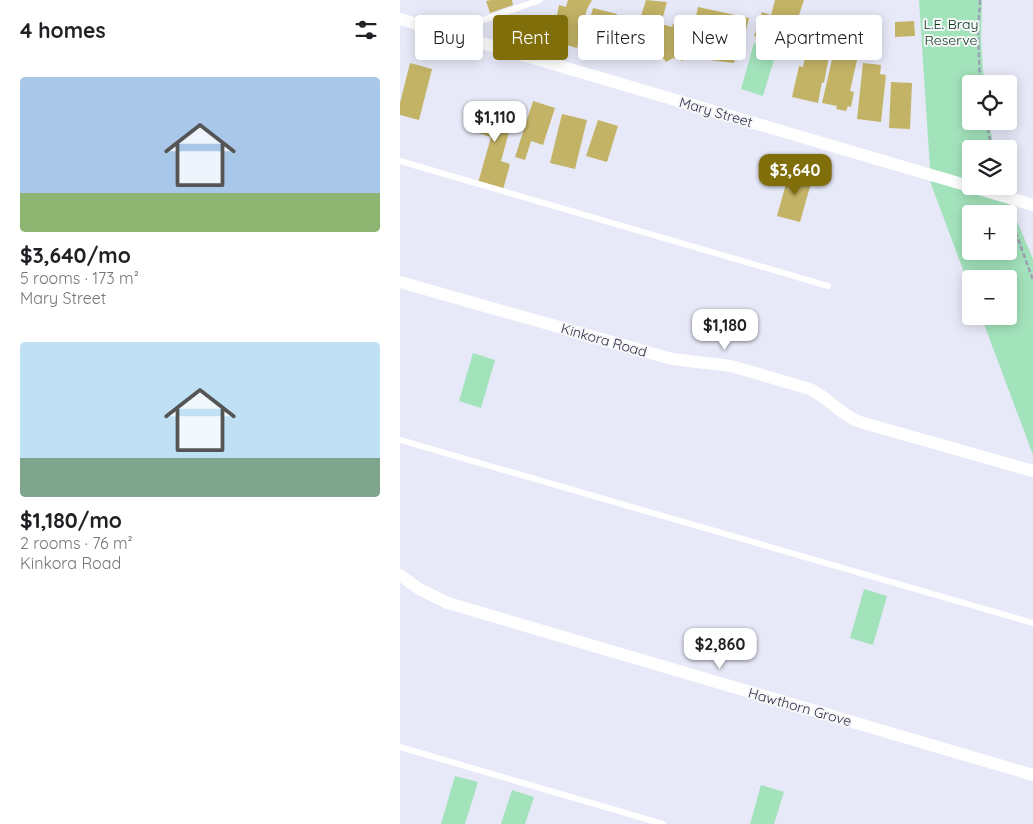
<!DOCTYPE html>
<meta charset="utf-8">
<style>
:root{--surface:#fff;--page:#f2f2f2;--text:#202124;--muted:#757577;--accent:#806e0b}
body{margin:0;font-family:Quicksand,sans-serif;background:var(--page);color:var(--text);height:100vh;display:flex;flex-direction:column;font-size:19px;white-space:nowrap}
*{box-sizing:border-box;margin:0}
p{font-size:16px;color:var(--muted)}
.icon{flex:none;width:28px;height:28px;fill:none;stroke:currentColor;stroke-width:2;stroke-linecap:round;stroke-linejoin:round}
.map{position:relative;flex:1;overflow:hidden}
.panel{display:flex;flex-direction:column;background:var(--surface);width:400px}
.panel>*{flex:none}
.hud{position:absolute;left:15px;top:15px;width:475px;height:45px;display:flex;gap:10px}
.fabs{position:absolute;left:562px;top:75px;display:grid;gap:10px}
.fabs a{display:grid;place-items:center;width:55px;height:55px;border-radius:5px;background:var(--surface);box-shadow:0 2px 12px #0003;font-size:25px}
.price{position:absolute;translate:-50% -42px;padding:0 11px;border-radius:10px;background:#fff;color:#222;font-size:16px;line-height:32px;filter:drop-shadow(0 1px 2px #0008)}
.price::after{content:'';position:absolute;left:50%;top:30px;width:15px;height:11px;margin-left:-8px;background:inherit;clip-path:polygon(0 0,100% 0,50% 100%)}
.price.active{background:var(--accent);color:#fff}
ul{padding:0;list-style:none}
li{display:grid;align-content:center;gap:10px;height:265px;padding:0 20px}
li span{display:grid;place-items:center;height:155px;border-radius:5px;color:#555}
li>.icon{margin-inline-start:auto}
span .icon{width:90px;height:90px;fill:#fffc;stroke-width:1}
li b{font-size:21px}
h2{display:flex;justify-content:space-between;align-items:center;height:60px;padding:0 20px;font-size:21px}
.chip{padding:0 18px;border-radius:5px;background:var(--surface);box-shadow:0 2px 12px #0003;font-size:18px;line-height:45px}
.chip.active{background:var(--accent);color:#fff}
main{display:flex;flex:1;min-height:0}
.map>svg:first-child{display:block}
.green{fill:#a3e3bc;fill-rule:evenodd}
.building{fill:#c3b366}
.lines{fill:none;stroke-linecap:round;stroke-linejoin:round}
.path{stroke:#9ea1b5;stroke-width:2.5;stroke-dasharray:5 2.5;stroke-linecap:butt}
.lane{stroke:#fff;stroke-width:6}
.street{stroke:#fff;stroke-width:12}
.labels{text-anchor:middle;stroke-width:4;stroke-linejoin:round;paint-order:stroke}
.park-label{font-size:14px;fill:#05331d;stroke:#f7f7f7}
.street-label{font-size:14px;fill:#2c2f4b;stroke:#f7f7f7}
</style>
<main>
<section class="panel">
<h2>4 homes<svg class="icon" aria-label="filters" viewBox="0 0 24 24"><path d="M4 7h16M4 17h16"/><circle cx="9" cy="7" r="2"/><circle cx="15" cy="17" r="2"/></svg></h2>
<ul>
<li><span style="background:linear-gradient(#a9c7e8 75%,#8fb573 0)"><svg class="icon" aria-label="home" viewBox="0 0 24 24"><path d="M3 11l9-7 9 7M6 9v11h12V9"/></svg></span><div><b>$3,640/mo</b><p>5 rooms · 173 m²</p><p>Mary Street</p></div></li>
<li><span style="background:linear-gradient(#bfe0f5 75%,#7fa58c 0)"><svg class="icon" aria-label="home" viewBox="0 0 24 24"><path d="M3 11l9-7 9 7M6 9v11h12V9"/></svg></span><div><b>$1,180/mo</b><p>2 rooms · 76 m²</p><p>Kinkora Road</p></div></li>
</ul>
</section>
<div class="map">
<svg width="633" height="824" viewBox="0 0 633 824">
<rect width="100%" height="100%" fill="#e7e9f8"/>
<g class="green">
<path d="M 519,0 L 582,0 L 581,40 L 584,84 L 571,84 L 571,121 L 589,121 L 594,149 L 571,149 L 571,186 L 602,186 L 633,259 L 633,455 L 581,316 L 609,316 L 609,279 L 571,279 L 571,291 L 531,184 ZM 571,214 L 609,214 L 609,251 L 571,251 Z"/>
<polygon points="354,43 377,50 363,96 341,89"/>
<polygon points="73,353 95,360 81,408 59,401"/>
<polygon points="464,589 487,596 473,645 450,638"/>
<polygon points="55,776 78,782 65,824 41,824"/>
<polygon points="361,785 384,792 374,824 350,824"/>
<polygon points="112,790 134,797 125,824 101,824"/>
</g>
<g class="building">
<polygon points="91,0 112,0 113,5 90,13 86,1"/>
<polygon points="168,0 192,0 187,9 177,48 152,41 159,5 166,7"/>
<polygon points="246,0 267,2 261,24 272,27 273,24 285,28 281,43 287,45 283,61 273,58 266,62 264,59 252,58 251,55 242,53 242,51 234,49 238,34 227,31 231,16 240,19"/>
<polygon points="375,0 404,0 396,24 401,25 395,43 375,37 373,42 354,36 362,12 371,15"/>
<polygon points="298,7 349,18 344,39 337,37 336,43 338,43 334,63 309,60 309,58 300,56 300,54 289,51"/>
<polygon points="193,8 217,14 207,46 184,40"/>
<polygon points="514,21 515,36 495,37 495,22"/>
<polygon points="421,42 431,45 424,83 422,82 418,103 392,97 399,66 403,67 407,49 419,51"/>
<polygon points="436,42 460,47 450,91 454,92 451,107 448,106 446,111 436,109 437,106 422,103"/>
<polygon points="10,63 32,69 19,120 0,115 0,103"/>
<polygon points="463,63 481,65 480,74 486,75 481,122 457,119"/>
<polygon points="491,82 512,83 510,129 489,128"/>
<polygon points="84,101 115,110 101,161 110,164 103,190 78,183 91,137 75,132"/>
<polygon points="133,101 155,108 143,145 131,141 125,160 115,157"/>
<polygon points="162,114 187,120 175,169 150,163"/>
<polygon points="198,120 218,126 207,162 186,156"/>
<polygon points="390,169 413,176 400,222 377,216"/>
</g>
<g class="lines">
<g class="path">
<polyline points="580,0 578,32 580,84"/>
<polyline points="586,121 592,149"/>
<polyline points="608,211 633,280"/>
</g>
<g class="lane">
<polyline points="49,32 140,0"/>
<polyline points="0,161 428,286"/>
<polyline points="0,440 633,623"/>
<polyline points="0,747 263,824"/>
</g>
<g class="street">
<polyline points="0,19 633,205"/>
<path d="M 0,282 L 272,359 L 331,366 L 410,389 C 429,398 439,414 460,422 L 633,471"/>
<polyline points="0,575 19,589 48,603 633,775"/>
</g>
</g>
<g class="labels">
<g class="park-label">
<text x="551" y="29">L.E. Bray<tspan x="551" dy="16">Reserve</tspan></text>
</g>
<g class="street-label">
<text transform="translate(316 112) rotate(16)" y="5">Mary Street</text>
<text transform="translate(204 340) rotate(16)" y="5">Kinkora Road</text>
<text transform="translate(400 707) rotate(16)" y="5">Hawthorn Grove</text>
</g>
</g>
</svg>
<div class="fabs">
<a><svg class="icon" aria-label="locate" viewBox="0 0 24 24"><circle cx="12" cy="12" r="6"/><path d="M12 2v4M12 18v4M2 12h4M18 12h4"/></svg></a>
<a><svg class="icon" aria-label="layers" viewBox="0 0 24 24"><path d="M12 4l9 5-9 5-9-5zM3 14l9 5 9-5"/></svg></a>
<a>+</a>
<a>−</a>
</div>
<b class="price" style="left:95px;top:143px">$1,110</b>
<b class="price active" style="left:395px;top:196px">$3,640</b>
<b class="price" style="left:325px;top:351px">$1,180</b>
<b class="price" style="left:320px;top:670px">$2,860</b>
<div class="hud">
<a class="chip">Buy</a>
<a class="chip active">Rent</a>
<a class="chip">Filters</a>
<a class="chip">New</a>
<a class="chip">Apartment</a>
</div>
</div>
</main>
